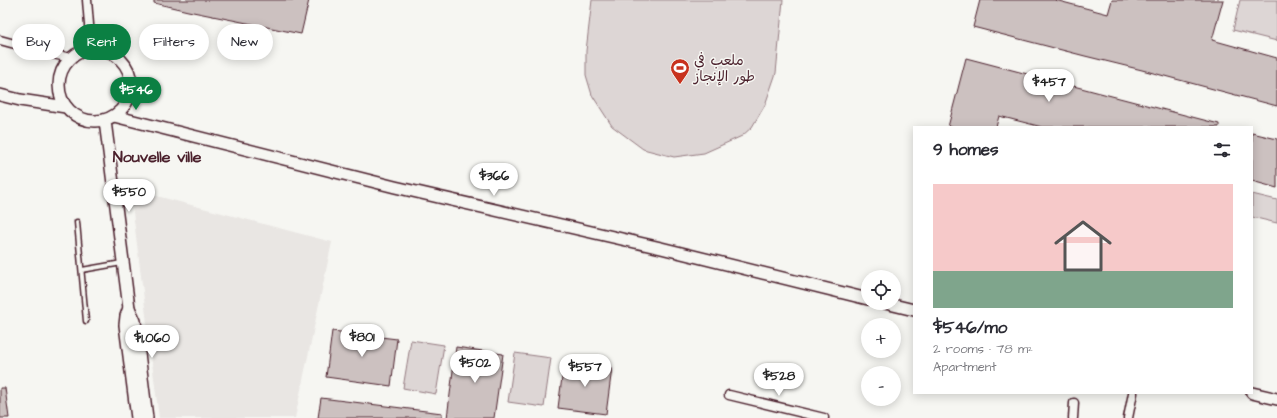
<!DOCTYPE html>
<meta charset="utf-8">
<style>
:root{--surface:#fff;--page:#f7f7f7;--text:#2b2b33;--muted:#7c7c81;--accent:#0b8043}
body{margin:0;font-family:"Architects Daughter","Playpen Sans Arabic",sans-serif;background:var(--page);color:var(--text);height:100vh;display:flex;flex-direction:column;font-size:15px;white-space:nowrap}
*{box-sizing:border-box;margin:0}
p{font-size:13px;color:var(--muted)}
.icon{flex:none;width:22px;height:22px;fill:none;stroke:currentColor;stroke-width:2;stroke-linecap:round;stroke-linejoin:round}
.map{position:relative;flex:1;overflow:hidden}
.sheet{position:absolute;left:913px;top:126px;width:340px;height:268px;display:flex;flex-direction:column;background:var(--surface);border-radius:0px;box-shadow:0 2px 10px #0003}
.sheet>*{flex:none}
.guide{position:absolute;left:12px;top:24px;width:380px;height:36px;display:flex;gap:8px}
.controls{position:absolute;left:861px;top:270px;display:grid;gap:8px}
.controls a{display:grid;place-items:center;width:40px;height:40px;border-radius:50%;background:var(--surface);box-shadow:0 2px 10px #0003;font-size:20px}
.price{position:absolute;translate:-50% -34px;padding:0 9px;border-radius:14px;background:#fff;color:#222;font-size:13px;line-height:26px;filter:drop-shadow(0 1px 2px #0008)}
.price::after{content:'';position:absolute;left:50%;top:24px;width:12px;height:9px;margin-left:-6px;background:inherit;clip-path:polygon(0 0,100% 0,50% 100%)}
.price.active{background:var(--accent);color:#fff}
ul{padding:0;list-style:none}
li{display:grid;align-content:center;gap:8px;height:212px;padding:0 20px}
li span{display:grid;place-items:center;height:124px;border-radius:0px;color:#555}
li>.icon{margin-inline-start:auto}
span .icon{width:72px;height:72px;fill:#fffc;stroke-width:1}
li b{font-size:17px}
h2{display:flex;justify-content:space-between;align-items:center;height:48px;padding:0 20px;font-size:17px}
.chip{padding:0 14px;border-radius:18px;background:var(--surface);box-shadow:0 2px 10px #0003;font-size:14px;line-height:36px}
.chip.active{background:var(--accent);color:#fff}
.map>svg:first-child{display:block}
.built{fill:#e9e6e3}
.green{fill:#ddd6d5;stroke:#947a80}
.building{fill:#ccc1c0;stroke:#4a1f2b}
.lines{fill:none;stroke-linecap:round;stroke-linejoin:round}
.lane-casing{stroke:#4a1f2b;stroke-width:7}
.street-casing{stroke:#4a1f2b;stroke-width:11}
.secondary-casing{stroke:#4a1f2b;stroke-width:14}
.lane{stroke:#f6f6f2;stroke-width:4}
.street{stroke:#f6f6f2;stroke-width:8}
.secondary{stroke:#f6f6f2;stroke-width:11}
.labels{text-anchor:middle;stroke-width:3;stroke-linejoin:round;paint-order:stroke}
.poi-label{font-size:14px;fill:#4a1f2b;stroke:#f6f6f2;text-anchor:start}
.quarter-label{font-size:16px;font-weight:bold;fill:#4a1f2b;stroke:#f6f6f2}
</style>
<div class="map">
<svg width="1277" height="418" viewBox="0 0 1277 418">
<rect width="100%" height="100%" fill="#f6f6f2"/>
<filter id="ink" filterUnits="userSpaceOnUse"><feTurbulence type="fractalNoise" baseFrequency=".025" numOctaves="2"/><feDisplacementMap in="SourceGraphic" scale="8" xChannelSelector="R" yChannelSelector="G"/><feConvolveMatrix kernelMatrix="1 2 1 2 8 2 1 2 1" color-interpolation-filters="sRGB"/></filter>
<g filter="url(#ink)">
<polygon class="built" points="130,189 332,242 295,418 159,418"/>
<g class="green">
<polygon points="592,0 783,0 776,73 765,105 752,127 742,136 704,153 674,157 643,149 612,126 592,95 586,75 586,51"/>
<polygon points="1240,0 1277,0 1277,41 1233,30"/>
<polygon points="1252,194 1277,200 1277,223 1252,217"/>
<polygon points="411,340 444,345 436,394 403,388"/>
<polygon points="515,353 551,358 544,407 508,402"/>
</g>
<g class="building">
<polygon points="154,0 309,0 301,34 188,11 154,3"/>
<polygon points="980,0 1055,0 1108,14 1112,0 1223,0 1212,40 1277,58 1277,106 1142,70 1085,56 973,27"/>
<polygon points="966,58 1219,124 1219,127 1042,127 999,116 996,127 948,127"/>
<polygon points="1252,133 1277,139 1277,188 1252,181"/>
<polygon points="332,331 397,339 391,386 326,377"/>
<polygon points="456,347 503,354 494,418 447,418"/>
<polygon points="564,362 612,368 606,414 558,408"/>
<polygon points="0,388 5,388 9,418 0,418"/>
<polygon points="321,398 442,413 442,418 318,418"/>
</g>
<g class="lines">
<defs>
<g id="lane">
<polyline points="77,222 86,321"/>
<polyline points="82,270 122,263"/>
</g>
<g id="street">
<polyline points="87,0 91,49"/>
<polyline points="0,40 48,53 71,58"/>
<polyline points="729,395 824,418"/>
<polyline points="1073,418 1074,403"/>
<polyline points="1128,418 1133,393"/>
</g>
<g id="secondary">
<circle cx="95" cy="85" r="36"/>
<polyline points="0,95 20,100 66,107"/>
<polyline points="114,116 395,187 661,248 868,299"/>
<polyline points="105,121 129,308 135,321 147,418"/>
<polyline points="885,303 914,310"/>
<polyline points="129,308 126,316 125,325 137,418"/>
<polyline points="1252,393 1277,399"/>
</g>
</defs>
<use href="#lane" class="lane-casing"/>
<use href="#street" class="street-casing"/>
<use href="#secondary" class="secondary-casing"/>
<use href="#lane" class="lane"/>
<use href="#street" class="street"/>
<use href="#secondary" class="secondary"/>
</g>
</g>
<defs>
<symbol id="stadium-pin" viewBox="-11 -11 22 30"><path d="M0 17L-7.5 6A9.5 9.5 0 1 1 7.5 6Z" fill="#c8321e" stroke="#f6f6f2"/><path d="M0-5a6.5 5 0 1 0 0 10a6.5 5 0 1 0 0-10ZM-3.5-1.8h7v3.6h-7Z" fill="#fff"/></symbol>
</defs>
<g fill-rule="evenodd">
<use href="#stadium-pin" x="669" y="57" width="22" height="30"/>
</g>
<g class="labels">
<g class="poi-label">
<text x="694" y="65">ملعب في<tspan x="694" dy="16">طور الإنجاز</tspan></text>
</g>
<g class="quarter-label">
<text x="157" y="162">Nouvelle ville</text>
</g>
</g>
</svg>
<div class="controls">
<a><svg class="icon" aria-label="locate" viewBox="0 0 24 24"><circle cx="12" cy="12" r="6"/><path d="M12 2v4M12 18v4M2 12h4M18 12h4"/></svg></a>
<a>+</a>
<a>−</a>
</div>
<b class="price" style="left:1049px;top:103px">$457</b>
<b class="price active" style="left:136px;top:111px">$546</b>
<b class="price" style="left:494px;top:197px">$366</b>
<b class="price" style="left:129px;top:213px">$550</b>
<b class="price" style="left:362px;top:358px">$801</b>
<b class="price" style="left:152px;top:359px">$1,060</b>
<b class="price" style="left:475px;top:384px">$502</b>
<b class="price" style="left:585px;top:388px">$557</b>
<b class="price" style="left:779px;top:397px">$528</b>
<div class="guide">
<a class="chip">Buy</a>
<a class="chip active">Rent</a>
<a class="chip">Filters</a>
<a class="chip">New</a>
</div>
<section class="sheet">
<h2>9 homes<svg class="icon" aria-label="filters" viewBox="0 0 24 24"><path d="M4 7h16M4 17h16"/><circle cx="9" cy="7" r="2"/><circle cx="15" cy="17" r="2"/></svg></h2>
<ul>
<li><span style="background:linear-gradient(#f6c9c9 70%,#7fa58c 0)"><svg class="icon" aria-label="home" viewBox="0 0 24 24"><path d="M3 11l9-7 9 7M6 9v11h12V9"/></svg></span><div><b>$546/mo</b><p>2 rooms · 78 m²</p><p>Apartment</p></div></li>
</ul>
</section>
</div>
